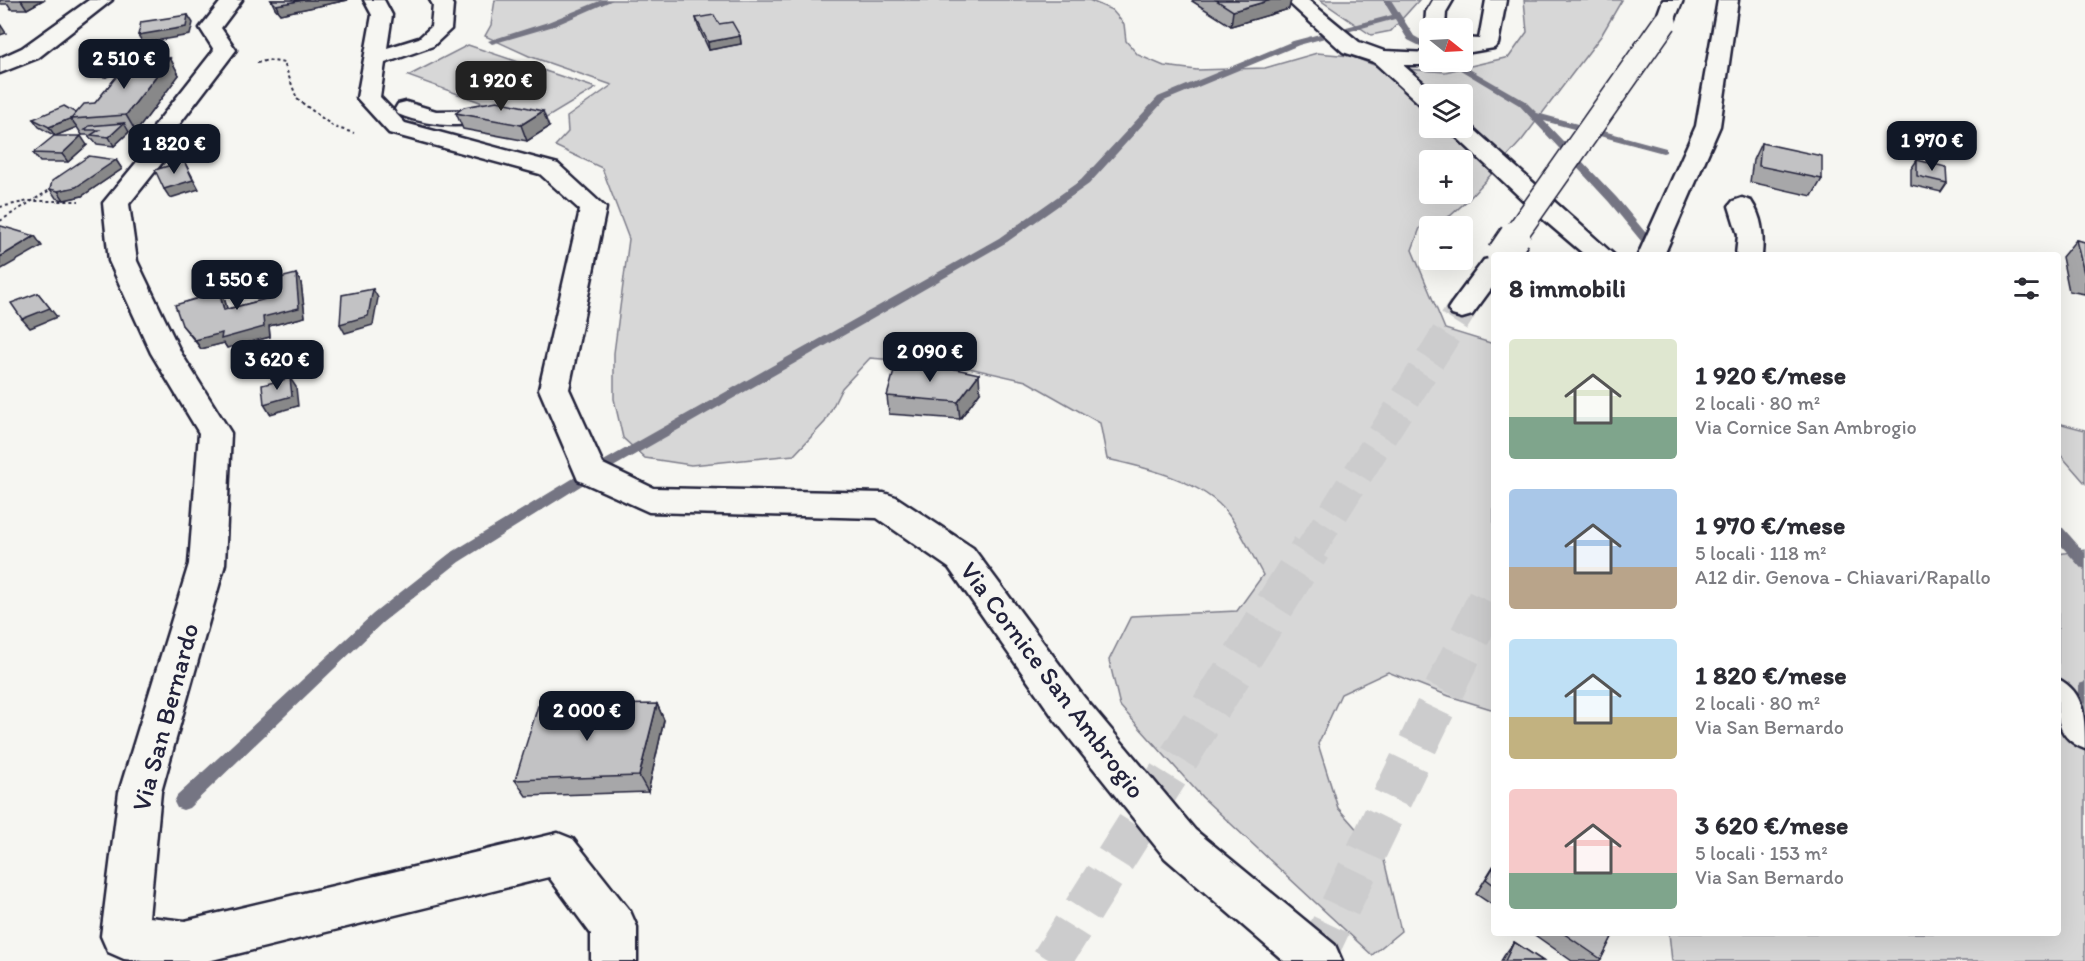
<!DOCTYPE html>
<html lang="it">
<meta charset="utf-8">
<style>
:root{--surface:#fff;--page:#f2f2f3;--text:#2b2b33;--muted:#7c7c81;--accent:#111827}
body{margin:0;font-family:Itim,sans-serif;background:var(--page);color:var(--text);height:100vh;display:flex;flex-direction:column;font-size:22px;white-space:nowrap}
*{box-sizing:border-box;margin:0}
p{font-size:20px;color:var(--muted)}
.icon{flex:none;width:33px;height:33px;fill:none;stroke:currentColor;stroke-width:2;stroke-linecap:round;stroke-linejoin:round}
.map{position:relative;flex:1;overflow:hidden}
.side{position:absolute;left:1491px;top:252px;width:570px;height:684px;display:flex;flex-direction:column;background:var(--surface);border-radius:6px;box-shadow:0 6px 24px #0002}
.side>*{flex:none}
.needle{width:39px;rotate:108deg}
.buttons{position:absolute;left:1419px;top:18px;display:grid;gap:12px}
.buttons a{display:grid;place-items:center;width:54px;height:54px;border-radius:6px;background:var(--surface);box-shadow:0 6px 24px #0002;font-size:30px}
.price{position:absolute;translate:-50% -51px;padding:0 14px;border-radius:12px;background:var(--accent);color:#fff;font-size:20px;line-height:39px;filter:drop-shadow(0 2px 3px #0008)}
.price::after{content:'';position:absolute;left:50%;top:36px;width:18px;height:14px;margin-left:-9px;background:inherit;clip-path:polygon(0 0,100% 0,50% 100%)}
.price.current{background:#222;color:#fff}
ul{padding:0;list-style:none}
li{display:flex;align-items:center;gap:18px;height:150px;padding:0 18px}
li span{display:grid;place-items:center;flex:none;width:168px;height:120px;border-radius:6px;color:#555}
li>.icon{margin-inline-start:auto}
span .icon{width:72px;height:72px;fill:#fffc;stroke-width:1}
li b{font-size:26px}
h2{display:flex;justify-content:space-between;align-items:center;height:72px;padding:0 18px;font-size:26px}
.map>svg:first-child{display:block}
.green{fill:#d7d7d7;stroke:#7c7c89;stroke-width:1.5;fill-rule:evenodd}
.lines{fill:none;stroke-linecap:round;stroke-linejoin:round}
.stream{fill:#757583;fill-rule:evenodd}
.highway-tunnel-far1{stroke:#cccccd;stroke-width:30;stroke-dasharray:30 15;stroke-linecap:butt}
.highway-tunnel{stroke:#cccccd;stroke-width:40;stroke-dasharray:40 20;stroke-linecap:butt}
.minor-casing{stroke:#22223b;stroke-width:5}
.highway-casing{stroke:#22223b;stroke-width:5}
.path{stroke:#22223b;stroke-width:2;stroke-dasharray:3 3;stroke-linecap:butt}
.minor{fill:#f6f6f2;fill-rule:evenodd}
.highway{fill:#f6f6f2;fill-rule:evenodd}
.highway-bridge-far1-casing{stroke:#22223b;stroke-width:26;stroke-linecap:butt}
.highway-bridge-casing{stroke:#22223b;stroke-width:34;stroke-linecap:butt}
.highway-bridge-far1{stroke:#f6f6f2;stroke-width:23}
.highway-bridge{stroke:#f6f6f2;stroke-width:30}
.wall{fill:#a7a7a9;stroke:#22223b;stroke-width:1.5}
.shaded-wall{fill:#888889;stroke:#22223b;stroke-width:1.5}
.building{fill:#c2c2c4;stroke:#22223b;stroke-width:1.5}
.labels{text-anchor:middle;stroke-width:6;stroke-linejoin:round;paint-order:stroke}
.street-label{font-size:26px;fill:#22223b;stroke:#f6f6f2}
</style>
<div class="map">
<svg width="2085" height="961" viewBox="0 0 2085 961">
<rect width="100%" height="100%" fill="#f6f6f2"/>
<filter id="ink" filterUnits="userSpaceOnUse"><feTurbulence type="fractalNoise" baseFrequency=".0167" numOctaves="2"/><feDisplacementMap in="SourceGraphic" scale="12" xChannelSelector="R" yChannelSelector="G"/><feConvolveMatrix kernelMatrix="1 2 1 2 8 2 1 2 1" color-interpolation-filters="sRGB"/></filter>
<g filter="url(#ink)">
<g class="green">
<path d="M 495,0 L 1089,0 L 1112,10 L 1124,24 L 1126,41 L 1138,55 L 1164,66 L 1197,70 L 1265,68 L 1317,53 L 1351,56 L 1379,67 L 1445,72 L 1509,57 L 1527,32 L 1524,0 L 1622,0 L 1601,36 L 1522,140 L 1469,199 L 1450,216 L 1420,228 L 1412,250 L 1445,329 L 1494,344 L 1494,710 L 1449,696 L 1388,672 L 1341,694 L 1318,744 L 1338,808 L 1384,860 L 1401,931 L 1372,955 L 1202,797 L 1120,706 L 1109,660 L 1131,616 L 1237,611 L 1263,575 C 1252,555 1242,532 1228,514 C 1204,481 1144,467 1107,459 L 1100,423 L 1026,381 L 956,365 L 870,358 L 842,388 L 825,422 L 794,455 L 691,465 L 645,458 L 623,438 L 614,399 L 614,353 L 629,239 L 602,168 L 555,146 L 568,132 L 567,117 L 612,85 L 529,56 L 485,36 L 491,25 ZM 1430,94 L 1462,94 L 1462,128 L 1430,128 ZM 1430,160 L 1462,160 L 1462,194 L 1430,194 Z"/>
<polygon points="1320,0 1419,0 1391,31 1371,35"/>
<polygon points="468,45 596,88 538,123 408,76"/>
<polygon points="2058,423 2085,430 2085,483 2058,452"/>
<polygon points="2085,550 2085,961 1672,961 1669,933 2058,933 2058,554"/>
</g>
<g class="lines">
<g class="stream">
<polygon points="602,0 613,0 554,26 492,44 488,41 548,22"/>
<polygon points="1383,0 1391,0 1414,36 1430,45 1430,51 1408,40 1395,19 1299,45 1164,101 1089,184 1007,242 587,482 459,562 383,622 189,808 183,810 177,808 174,802 177,796 373,614 449,554 577,476 999,238 1081,180 1158,97 1293,41 1392,15"/>
<polygon points="1447,62 1457,62 1525,101 1537,113 1666,148 1666,152 1663,153 1544,121 1617,198 1654,243 1669,255 1656,255 1646,247 1609,202 1519,105"/>
<polygon points="2058,527 2063,528 2085,553 2085,569 2080,567 2058,542"/>
<polygon points="2085,682 2085,704 2079,702 2077,697 2079,684"/>
</g>
<polyline class="highway-tunnel-far1" points="1310,550 1462,309"/>
<g class="highway-tunnel">
<polyline points="1051,961 1311,548"/>
<polyline points="1314,961 1494,586"/>
</g>
<defs>
<g id="minor">
<polygon points="89,0 112,0 38,58 0,73 0,58 22,48"/>
<polygon points="222,0 242,0 221,28 236,50 178,126 165,159 129,204 137,261 181,353 231,433 225,564 161,792 149,917 185,921 558,833 573,839 630,911 637,927 637,961 591,961 591,934 549,877 208,961 142,961 124,959 108,952 101,936 119,792 189,564 199,433 151,353 109,261 103,203 145,152 155,125 214,50 200,28"/>
<polygon points="364,0 384,0 392,15 387,48 419,38 431,27 433,5 430,0 450,0 453,5 451,29 433,46 385,63 380,97 405,123 558,164 606,208 569,389 603,464 653,488 884,493 896,497 973,548 1083,696 1195,830 1335,945 1342,961 1284,961 1165,858 1055,720 949,568 877,518 649,512 578,480 539,389 580,210 540,174 389,133 357,98 372,15"/>
<polygon points="1286,0 1308,0 1359,42 1384,51 1430,53 1430,62 1440,62 1438,65 1403,65 1436,94 1430,94 1430,108 1422,106 1374,62 1343,52"/>
<polygon points="1433,0 1453,0 1446,12 1445,28 1430,28 1430,33 1425,28 1426,12"/>
<polygon points="1486,0 1506,0 1498,44 1494,48 1471,52 1462,50 1462,38 1479,39"/>
<path d="M 406,102 L 436,111 L 495,110 L 499,115 L 495,120 C 462,128 430,127 398,114 L 395,109 L 398,104 Z"/>
<polygon points="1462,122 1467,123 1614,255 1585,255 1544,220 1447,128 1462,128"/>
<path d="M 1742,198 L 1751,201 C 1762,217 1764,236 1762,255 L 1736,255 L 1738,235 L 1729,206 L 1733,201 Z"/>
<path d="M 2058,679 C 2085,692 2085,718 2085,749 C 2051,736 2058,710 2058,679 Z"/>
</g>
<g id="highway">
<polygon points="1663,0 1683,0 1672,26 1658,26 1655,22"/>
<polygon points="1718,0 1738,0 1720,126 1664,255 1638,255 1696,126"/>
<polygon points="1494,258 1494,285 1472,315 1462,318 1452,315 1448,309 1452,303 1484,260"/>
</g>
</defs>
<use href="#minor" class="minor-casing"/>
<use href="#highway" class="highway-casing"/>
<g class="path">
<polyline points="257,63 268,60 284,63 297,99 334,127 354,133"/>
<polyline points="0,207 29,201 79,201"/>
<polyline points="0,221 53,188"/>
</g>
<use href="#minor" class="minor"/>
<use href="#highway" class="highway"/>
<defs>
<polyline id="highway-bridge-far1" points="1514,237 1665,22"/>
<polyline id="highway-bridge" points="1502,255 1515,236"/>
</defs>
<use href="#highway-bridge-far1" class="highway-bridge-far1-casing"/>
<use href="#highway-bridge" class="highway-bridge-casing"/>
<use href="#highway-bridge-far1" class="highway-bridge-far1"/>
<use href="#highway-bridge" class="highway-bridge"/>
</g>
<g class="wall">
<polygon points="0,0 43,0 27,9 11,9 8,4 0,4"/>
<polygon points="271,0 348,0 280,14 275,8"/>
<polygon points="1193,0 1291,0 1289,9 1231,26 1192,1"/>
<polygon points="696,18 719,24 740,36 741,44 709,50 698,26"/>
<polygon points="170,58 179,75 136,132 129,132 114,146 97,144 93,139 91,139 88,135 82,135 77,127 55,136 39,127 33,119 76,113 95,103 123,69 106,77 87,76 81,67 142,59 139,61"/>
<polygon points="456,113 549,127 527,141 463,129"/>
<polygon points="1761,143 1822,179 1812,196 1750,182 1753,160"/>
<polygon points="87,145 68,162 40,162 33,153"/>
<polygon points="116,160 122,169 82,196 64,200 56,198 50,189"/>
<polygon points="1917,160 1947,183 1941,192 1911,185 1911,169"/>
<polygon points="2076,240 2085,242 2085,294 2069,291 2062,257"/>
<polygon points="296,274 301,283 305,317 269,326 270,337 227,348 224,343 201,349 182,325 225,301 227,309 270,298"/>
<polygon points="980,392 960,419 889,414 887,396"/>
<polygon points="657,704 664,720 648,792 526,796 515,780"/>
<polygon points="1494,865 1494,906 1476,894"/>
<polygon points="1532,933 1614,933 1601,959 1599,961 1572,961"/>
<polygon points="1514,942 1543,961 1501,961 1504,956"/>
</g>
<g class="shaded-wall">
<polygon points="21,0 43,0 27,9"/>
<polygon points="302,0 348,0 280,14 276,5"/>
<polygon points="1271,0 1291,0 1289,9 1231,26 1233,11"/>
<polygon points="188,15 193,23 190,35 143,43 138,35"/>
<polygon points="0,24 6,33 0,35"/>
<polygon points="740,36 741,44 709,50 708,42"/>
<polygon points="137,51 142,59 106,77 101,69"/>
<polygon points="170,58 179,75 136,132 126,115"/>
<polygon points="543,111 549,127 527,141 521,125"/>
<polygon points="80,115 71,119 77,127 55,136 49,127"/>
<polygon points="124,123 129,132 114,146 109,137"/>
<polygon points="81,136 87,145 68,162 62,154"/>
<polygon points="116,160 122,169 82,196 64,200 58,191"/>
<polygon points="184,161 199,189 170,198 164,189"/>
<polygon points="35,236 42,246 0,270 0,257"/>
<polygon points="296,274 301,283 305,317 269,326 270,337 227,348 224,343 201,349 195,340 263,317"/>
<polygon points="373,289 378,298 373,325 345,333 340,324"/>
<polygon points="219,292 225,301 230,319 224,310"/>
<polygon points="38,293 57,317 30,328 22,319"/>
<polygon points="979,374 980,392 960,419 958,402"/>
<polygon points="290,378 296,387 298,406 270,414 264,404"/>
<polygon points="657,704 664,720 648,792 639,776"/>
</g>
<g class="building">
<polygon points="271,0 304,0 276,5"/>
<polygon points="1216,0 1271,0 1233,11"/>
<polygon points="188,15 186,27 138,35 141,22"/>
<polygon points="714,15 719,24 732,22 740,36 708,42 696,18"/>
<polygon points="123,47 137,51 101,69 81,67"/>
<polygon points="170,58 126,115 71,119 84,104 95,103 129,61"/>
<polygon points="497,101 543,111 521,125 456,113 464,107"/>
<polygon points="64,106 76,113 72,118 49,127 33,119"/>
<polygon points="124,123 109,137 91,135 99,130 85,130 89,126"/>
<polygon points="54,136 81,136 62,154 33,153"/>
<polygon points="1761,143 1822,156 1822,179 1759,166"/>
<polygon points="89,156 116,160 76,187 58,191 50,189 52,181"/>
<polygon points="1917,160 1946,167 1947,183 1917,176"/>
<polygon points="184,161 193,180 164,189 155,170"/>
<polygon points="0,226 1,226 35,236 0,257"/>
<polygon points="2076,240 2085,242 2085,274 2084,273"/>
<polygon points="296,274 299,308 263,317 264,327 221,339 222,333 195,340 182,325 175,305 219,292 224,310 262,300 270,298 268,281"/>
<polygon points="373,289 368,316 340,324 342,295"/>
<polygon points="38,293 50,308 22,319 11,303"/>
<polygon points="896,364 951,368 979,374 958,402 887,396"/>
<polygon points="290,378 292,396 264,404 262,385"/>
<polygon points="657,704 639,776 515,780 538,706"/>
<polygon points="1494,866 1494,885 1486,879"/>
<polygon points="1563,933 1614,933 1601,959"/>
<polygon points="1514,942 1543,961 1505,961"/>
</g>
</g>
<g class="labels">
<g class="street-label">
<text transform="translate(1053 680) rotate(53)" y="9">Via Cornice San Ambrogio</text>
<text transform="translate(165 717) rotate(-75)" y="9">Via San Bernardo</text>
</g>
</g>
</svg>
<div class="buttons">
<a><svg class="needle" viewBox="-14 -14 28 28"><path d="M0-13l5 13h-10z" fill="#e53935"/><path d="M0 13l5-13h-10z" fill="#7c7c81"/></svg></a>
<a><svg class="icon" aria-label="layers" viewBox="0 0 24 24"><path d="M12 4l9 5-9 5-9-5zM3 14l9 5 9-5"/></svg></a>
<a>+</a>
<a>−</a>
</div>
<b class="price" style="left:124px;top:90px">2 510 €</b>
<b class="price current" style="left:501px;top:112px">1 920 €</b>
<b class="price" style="left:1932px;top:172px">1 970 €</b>
<b class="price" style="left:174px;top:175px">1 820 €</b>
<b class="price" style="left:237px;top:311px">1 550 €</b>
<b class="price" style="left:930px;top:383px">2 090 €</b>
<b class="price" style="left:277px;top:391px">3 620 €</b>
<b class="price" style="left:587px;top:742px">2 000 €</b>
<section class="side">
<h2>8 immobili<svg class="icon" aria-label="filters" viewBox="0 0 24 24"><path d="M4 7h16M4 17h16"/><circle cx="9" cy="7" r="2"/><circle cx="15" cy="17" r="2"/></svg></h2>
<ul>
<li><span style="background:linear-gradient(#dfe7d0 65%,#7fa58c 0)"><svg class="icon" aria-label="home" viewBox="0 0 24 24"><path d="M3 11l9-7 9 7M6 9v11h12V9"/></svg></span><div><b>1 920 €/mese</b><p>2 locali · 80 m²</p><p>Via Cornice San Ambrogio</p></div></li>
<li><span style="background:linear-gradient(#a9c7e8 65%,#b9a48a 0)"><svg class="icon" aria-label="home" viewBox="0 0 24 24"><path d="M3 11l9-7 9 7M6 9v11h12V9"/></svg></span><div><b>1 970 €/mese</b><p>5 locali · 118 m²</p><p>A12 dir. Genova - Chiavari/Rapallo</p></div></li>
<li><span style="background:linear-gradient(#bfe0f5 65%,#c2b280 0)"><svg class="icon" aria-label="home" viewBox="0 0 24 24"><path d="M3 11l9-7 9 7M6 9v11h12V9"/></svg></span><div><b>1 820 €/mese</b><p>2 locali · 80 m²</p><p>Via San Bernardo</p></div></li>
<li><span style="background:linear-gradient(#f6c9c9 70%,#7fa58c 0)"><svg class="icon" aria-label="home" viewBox="0 0 24 24"><path d="M3 11l9-7 9 7M6 9v11h12V9"/></svg></span><div><b>3 620 €/mese</b><p>5 locali · 153 m²</p><p>Via San Bernardo</p></div></li>
</ul>
</section>
</div>
